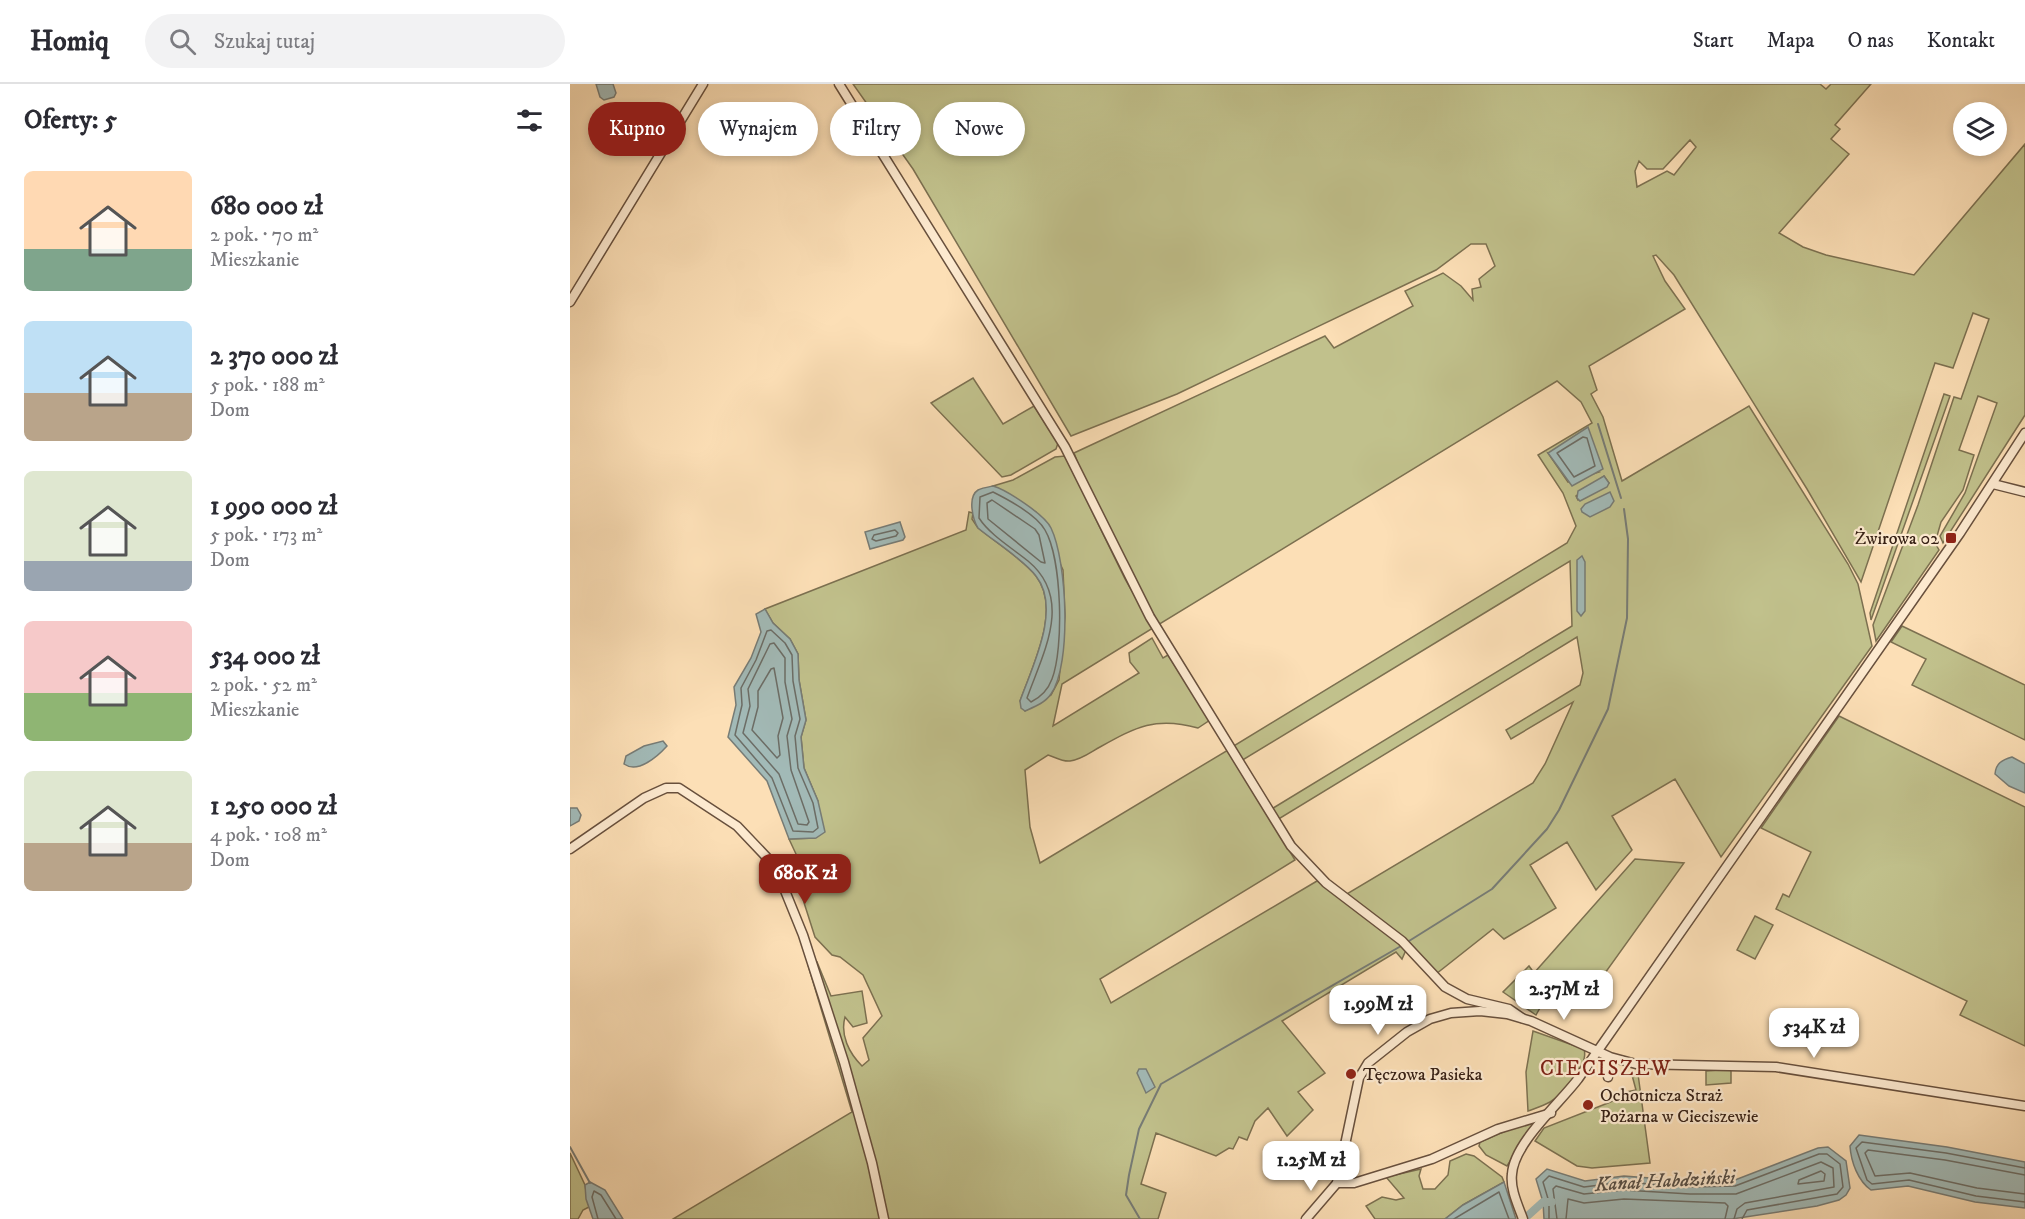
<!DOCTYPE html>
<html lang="pl">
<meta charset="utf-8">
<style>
:root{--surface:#fff;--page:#f2f2f3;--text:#2b2b33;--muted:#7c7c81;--line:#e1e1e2;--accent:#8f2418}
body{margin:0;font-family:"IM FELL DW Pica",serif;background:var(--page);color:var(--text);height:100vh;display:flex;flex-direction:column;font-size:22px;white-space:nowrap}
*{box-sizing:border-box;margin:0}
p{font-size:20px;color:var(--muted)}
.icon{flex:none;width:33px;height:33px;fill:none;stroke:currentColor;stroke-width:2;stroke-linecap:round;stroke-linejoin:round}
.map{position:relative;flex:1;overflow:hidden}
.details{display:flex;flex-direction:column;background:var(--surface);width:570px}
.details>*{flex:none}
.banner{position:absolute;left:18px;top:18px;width:570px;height:54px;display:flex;gap:12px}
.buttons{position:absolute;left:1383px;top:18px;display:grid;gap:12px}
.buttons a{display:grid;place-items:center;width:54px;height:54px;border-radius:50%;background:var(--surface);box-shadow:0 3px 9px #0003;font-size:30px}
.price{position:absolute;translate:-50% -51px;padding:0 14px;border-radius:12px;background:#fff;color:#222;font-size:20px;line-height:39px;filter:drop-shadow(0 2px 3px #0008)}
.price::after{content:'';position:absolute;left:50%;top:36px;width:18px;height:14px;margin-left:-9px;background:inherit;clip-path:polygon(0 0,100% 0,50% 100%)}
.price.selected{background:var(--accent);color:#fff}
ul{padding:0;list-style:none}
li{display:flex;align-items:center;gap:18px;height:150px;padding:0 24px}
li span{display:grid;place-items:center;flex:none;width:168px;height:120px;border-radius:9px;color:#555}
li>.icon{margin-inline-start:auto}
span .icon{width:72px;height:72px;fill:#fffc;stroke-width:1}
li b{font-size:26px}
h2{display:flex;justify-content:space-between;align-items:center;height:72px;padding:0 24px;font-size:26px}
.tag{padding:0 21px;border-radius:27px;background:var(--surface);box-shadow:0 3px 9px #0003;font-size:21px;line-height:54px}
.tag.selected{background:var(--accent);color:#fff}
header{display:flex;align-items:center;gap:36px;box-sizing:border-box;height:84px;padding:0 30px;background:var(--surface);border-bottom:2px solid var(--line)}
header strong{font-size:28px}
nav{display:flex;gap:33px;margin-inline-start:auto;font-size:21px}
.search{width:420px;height:54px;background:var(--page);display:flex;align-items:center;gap:15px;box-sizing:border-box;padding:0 21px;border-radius:33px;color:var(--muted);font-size:22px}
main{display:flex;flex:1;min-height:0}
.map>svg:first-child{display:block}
.green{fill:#c1c18c;stroke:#7c7050;stroke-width:1.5;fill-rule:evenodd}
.water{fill:#a2bab7;stroke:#777c76;stroke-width:1.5}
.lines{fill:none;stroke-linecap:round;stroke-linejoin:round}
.shore{stroke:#6c6d66;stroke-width:1.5}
.stream{stroke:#777c76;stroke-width:2}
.canal{stroke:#a2bab7;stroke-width:8}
.minor-casing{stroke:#68503d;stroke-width:11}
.minor{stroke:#fdead0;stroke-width:8}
.poi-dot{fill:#8f2418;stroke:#fdead0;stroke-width:2}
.labels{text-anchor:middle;stroke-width:4.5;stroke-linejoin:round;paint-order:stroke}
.poi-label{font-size:18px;fill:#362015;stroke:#fdead0;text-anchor:start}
.water-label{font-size:20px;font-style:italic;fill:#564e46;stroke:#fdead0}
.quarter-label{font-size:21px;letter-spacing:1.5px;fill:#7a1f14;stroke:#fdead0}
</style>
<header>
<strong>Homiq</strong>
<div class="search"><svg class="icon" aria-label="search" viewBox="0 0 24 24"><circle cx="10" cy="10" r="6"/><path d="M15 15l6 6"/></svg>Szukaj tutaj</div>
<nav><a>Start</a><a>Mapa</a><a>O nas</a><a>Kontakt</a></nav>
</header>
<main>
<section class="details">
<h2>Oferty: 5<svg class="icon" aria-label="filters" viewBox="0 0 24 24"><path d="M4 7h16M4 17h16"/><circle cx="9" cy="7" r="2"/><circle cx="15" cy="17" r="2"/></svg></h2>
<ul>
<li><span style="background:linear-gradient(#ffd9b3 65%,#7fa58c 0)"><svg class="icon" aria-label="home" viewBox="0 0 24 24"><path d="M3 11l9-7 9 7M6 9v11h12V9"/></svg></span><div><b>680 000 zł</b><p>2 pok. · 70 m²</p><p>Mieszkanie</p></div></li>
<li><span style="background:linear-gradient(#bfe0f5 60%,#b9a48a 0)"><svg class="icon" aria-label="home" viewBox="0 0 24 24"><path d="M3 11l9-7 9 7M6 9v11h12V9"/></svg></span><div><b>2 370 000 zł</b><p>5 pok. · 188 m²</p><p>Dom</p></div></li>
<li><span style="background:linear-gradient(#dfe7d0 75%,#9aa5b1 0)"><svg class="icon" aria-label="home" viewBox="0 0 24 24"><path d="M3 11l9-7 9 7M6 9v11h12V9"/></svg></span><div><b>1 990 000 zł</b><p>5 pok. · 173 m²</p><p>Dom</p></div></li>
<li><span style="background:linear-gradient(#f6c9c9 60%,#8fb573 0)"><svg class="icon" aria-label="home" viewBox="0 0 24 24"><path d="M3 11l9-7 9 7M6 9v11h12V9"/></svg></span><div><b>534 000 zł</b><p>2 pok. · 52 m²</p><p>Mieszkanie</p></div></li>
<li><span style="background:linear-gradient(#dfe7d0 60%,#b9a48a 0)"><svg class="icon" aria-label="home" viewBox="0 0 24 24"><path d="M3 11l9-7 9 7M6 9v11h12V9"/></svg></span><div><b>1 250 000 zł</b><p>4 pok. · 108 m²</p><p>Dom</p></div></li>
</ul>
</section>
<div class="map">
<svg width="1455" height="1135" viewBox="0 0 1455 1135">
<rect width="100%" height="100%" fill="#fcdfb6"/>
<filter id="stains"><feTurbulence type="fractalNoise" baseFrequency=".00333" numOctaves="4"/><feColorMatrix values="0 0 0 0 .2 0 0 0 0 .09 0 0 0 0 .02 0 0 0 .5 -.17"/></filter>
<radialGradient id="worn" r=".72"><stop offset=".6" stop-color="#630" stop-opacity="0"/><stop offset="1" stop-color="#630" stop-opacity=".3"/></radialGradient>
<g class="green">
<path d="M 283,0 L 1250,0 L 1256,5 L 1261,0 L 1301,0 L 1265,41 L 1270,45 L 1261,55 L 1279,70 L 1209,149 L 1233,163 L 1256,171 L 1344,191 L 1455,60 L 1455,331 L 1373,459 L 1370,452 L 1395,409 L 1427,319 L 1408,312 L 1389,366 L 1404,371 L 1393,406 L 1371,438 L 1365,459 L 1369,466 L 1306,557 L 1303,541 L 1348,421 L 1384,313 L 1391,315 L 1419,235 L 1403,229 L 1383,284 L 1365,279 L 1291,498 L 1237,405 L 1104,191 L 1086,171 L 1083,172 L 1095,197 L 1115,225 L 1019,282 L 1027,306 L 1021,310 L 1033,333 L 1052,397 L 1179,322 L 1278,480 L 1288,500 L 1302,562 L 1151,773 L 1105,695 L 1042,732 L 1062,766 L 1026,806 L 997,758 L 960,781 L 986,824 L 934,855 L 923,845 L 866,890 L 834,854 L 775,811 L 963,699 L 975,680 L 1003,618 L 941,655 L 936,646 L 1010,601 L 1013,589 L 1007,553 L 707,736 L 700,726 L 1002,542 L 1000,477 L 671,677 L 662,663 L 997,459 L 1006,442 L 993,409 L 968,371 L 1022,339 L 1011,318 L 987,297 L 588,541 L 516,400 L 504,369 L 755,252 L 764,264 L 843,222 L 835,207 L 873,189 L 891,202 L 903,216 L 902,205 L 911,203 L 909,195 L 925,182 L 916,160 L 901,160 L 866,186 L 607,310 L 501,352 L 343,85 ZM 1120,56 L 1126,63 L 1104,91 L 1097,87 L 1067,103 L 1065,87 L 1069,77 L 1077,85 L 1093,85 ZM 978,369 L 1029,388 L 998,398 ZM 1034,392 L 1039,399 L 1008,416 L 1006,412 Z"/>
<polygon points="403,294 433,340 464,322 488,359 486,365 441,391 432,393 361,319"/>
<polygon points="1374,310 1380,312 1301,536 1300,529"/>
<path d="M 495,372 L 555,495 L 583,544 L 492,600 L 483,642 L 569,589 L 560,578 L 559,569 L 582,554 L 593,574 L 598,571 L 640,636 L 628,644 C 586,632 566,643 530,663 C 521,668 511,676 500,677 C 492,678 485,673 478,671 L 455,686 L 460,743 L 470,779 L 658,666 L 725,776 L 530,895 L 541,919 L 747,797 L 797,832 L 836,866 L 832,875 L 826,868 L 712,937 L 755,989 L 728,1008 L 743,1026 L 717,1052 L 698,1024 L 685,1037 L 677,1056 L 669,1053 L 663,1065 L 659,1064 L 646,1072 L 586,1049 L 571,1100 L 596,1109 L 588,1135 L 103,1135 L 282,1028 L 238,881 L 247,878 L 261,912 L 292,907 L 297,939 L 283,943 L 275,933 C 270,951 279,969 292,982 L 299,976 L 293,954 L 312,932 L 293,891 L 270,873 L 262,871 L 245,853 L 229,803 L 233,785 L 219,755 L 245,754 L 248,717 L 234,684 L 231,653 L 236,636 L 229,596 L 228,570 L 220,555 L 203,539 L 195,525 L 396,446 L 399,428 L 403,429 L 402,435 L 408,444 C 425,458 454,476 466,492 C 492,525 462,583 450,617 L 455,627 L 481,611 L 489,596 L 495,532 L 493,486 L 466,428 L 423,402 L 443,396 L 485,373 Z"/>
<polygon points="1332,542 1455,601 1455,656 1342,601 1356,575 1321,558"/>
<polygon points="1269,632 1455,723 1455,962 1390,931 1397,917 1206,825 1213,810 1219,813 1241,768 1191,744"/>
<polygon points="1065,775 1114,779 1015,917 996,904 991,911 980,906 966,931 950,920 959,909 958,907 949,919 933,908 959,882 964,889"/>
<polygon points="1185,832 1203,841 1185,875 1167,866"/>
<path d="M 963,947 L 1014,965 C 1019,981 994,1010 980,1018 C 973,1022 966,1024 958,1027 L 956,988 Z"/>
<polygon points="1161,985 1161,999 1136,1001 1136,987"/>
<polygon points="1068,990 1080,1079 1022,1084 1007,1082 965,1057 974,1044 1038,1019 1047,1015 1046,1010 1066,1006 1062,991"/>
<polygon points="968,1033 937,1082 916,1071 909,1062 910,1058"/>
<polygon points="0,1069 15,1101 19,1123 13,1126 8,1135 0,1135"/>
<polygon points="896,1070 904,1072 932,1093 934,1098 893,1121 875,1135 805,1135 796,1122 812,1113 826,1116 834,1114 816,1093 851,1085 849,1092 853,1105 865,1105 878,1091 880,1077"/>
</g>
<g class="water">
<polygon points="26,0 43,0 46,9 44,13 34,16 30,13"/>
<polygon points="1018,343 1033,385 1002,402 978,369"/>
<polygon points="1034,392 1039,399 1037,403 1010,417 1007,414 1008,407"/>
<path d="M 423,402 C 437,406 475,431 481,444 C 497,477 502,580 481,610 C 475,619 464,623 455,627 L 451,624 L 450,617 C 462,583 492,525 466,492 C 454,476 425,458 408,444 C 403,436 397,413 408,406 C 412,404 418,403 423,402 Z"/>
<polygon points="1040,408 1044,417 1040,423 1020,433 1012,428 1011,425 1015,420"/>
<polygon points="330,438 335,453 333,456 300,465 295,448"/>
<polygon points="1012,472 1015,478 1015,527 1011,532 1007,527 1007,476"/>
<polygon points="195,525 203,539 220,555 228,570 229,596 236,636 231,653 234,684 248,717 255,748 246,754 219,755 197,697 158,653 166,621 164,603 181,574 191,548 186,530"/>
<path d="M 93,657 L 97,662 C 88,672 68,690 54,680 L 56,672 L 74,662 Z"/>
<path d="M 1442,673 L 1455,680 L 1455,709 L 1439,702 L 1425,690 C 1426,679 1432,676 1442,673 Z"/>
<polygon points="0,724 7,724 11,731 9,737 0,742"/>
<polygon points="569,985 576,985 585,1003 576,1009 567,989"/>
<path d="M 1289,1051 L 1377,1063 L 1455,1078 L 1455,1124 L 1405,1118 L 1338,1102 L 1301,1106 C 1288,1097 1281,1078 1280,1062 Z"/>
<polygon points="1258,1063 1276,1077 1280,1104 1276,1111 1269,1116 1247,1122 1162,1135 974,1135 973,1118 966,1095 977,1085 1015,1097 1054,1092 1120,1097 1165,1096 1248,1064"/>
<polygon points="20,1098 35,1106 53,1135 23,1135 16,1115 15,1101"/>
<polygon points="934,1098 946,1135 875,1135 893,1121"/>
</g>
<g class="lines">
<g class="shore">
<polygon points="1013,353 1017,354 1025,382 1004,393 987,369"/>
<path d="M 423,408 C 439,416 466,430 475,446 C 492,475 494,564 482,595 C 478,606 471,613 461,618 L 457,614 C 473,569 504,515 458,477 C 442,464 420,451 409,434 L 410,413 Z"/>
<polygon points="422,416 465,445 469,451 475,479 471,478 418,435 417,419"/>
<polygon points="325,446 328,449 326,452 306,457 302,455 304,451"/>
<polygon points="201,546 215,559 222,571 223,597 230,635 225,652 228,684 243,719 248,744 243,748 223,747 202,694 165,651 172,621 171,604 186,576 197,547"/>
<polygon points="204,559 215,574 215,598 222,635 217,652 221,686 239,738 237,741 228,740 209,690 173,649 180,622 178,605 200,560"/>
<polygon points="204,584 213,634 208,652 210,671 207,674 182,646 188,623 188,607 201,585"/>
<polyline points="1455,1084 1376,1069 1292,1058 1286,1064 1297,1096 1302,1100 1339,1096 1406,1112 1455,1118"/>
<polygon points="1251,1087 1255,1090 1254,1097 1228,1100 1229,1096"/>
<polyline points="1455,1091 1375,1076 1298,1066 1295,1069 1305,1092 1340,1089 1407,1104 1455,1110"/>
<polyline points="28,1135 22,1113 24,1107 31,1111 46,1135"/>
<polyline points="884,1135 929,1108 939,1135"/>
<polyline points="979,1135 979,1118 973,1098 979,1092 1014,1103 1054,1098 1120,1103 1165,1102 1249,1070 1257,1070 1270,1080 1273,1103 1267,1110 1177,1126 1172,1135"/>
<polyline points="987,1135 983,1105 986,1102 1014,1110 1054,1106 1120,1110 1166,1110 1251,1078 1263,1084 1264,1103 1175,1119 1167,1125 1164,1135"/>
<polyline points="996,1135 998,1115 1014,1119 1054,1115 1155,1119 1158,1122 1155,1135"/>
</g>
<g class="stream">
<polyline points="1028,340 1051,414"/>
<polyline points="839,857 922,805 977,745 989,726 1038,625 1057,534 1058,455 1054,425"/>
<polyline points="0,1063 20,1099"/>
<polyline points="570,1135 556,1111 559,1091 569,1045 591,1000 831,862"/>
</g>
<polyline class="canal" points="954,1135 973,1118 982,1118"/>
<defs>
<g id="minor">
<polyline points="269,0 495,363 580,533 721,762 756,799 832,857 875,903 897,915 939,925 952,934"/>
<polyline points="0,218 133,0"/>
<polyline points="1423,400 1455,408"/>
<polyline points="0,765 74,714 96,704 109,704 167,742 205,782 233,851 274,978 302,1079 314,1135"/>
<polyline points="1036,977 1038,993"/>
<polyline points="767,1099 784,1099 862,1075 928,1045 981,1029"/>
<polyline points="736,1135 767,1099 789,994 798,979 837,948 860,935 881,929 910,927 937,930 961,937 1040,973 1066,980 1206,983 1455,1022"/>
<path d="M 953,1135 C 948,1121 940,1105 942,1090 C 944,1059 989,1020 1008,995 L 1390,449 L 1455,349"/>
</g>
</defs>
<use href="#minor" class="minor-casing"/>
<use href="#minor" class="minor"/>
</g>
<g class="poi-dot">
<rect x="1375" y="448" width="12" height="12" rx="3"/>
<circle cx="781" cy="990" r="6"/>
<circle cx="1018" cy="1021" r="6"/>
</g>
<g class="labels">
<g class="poi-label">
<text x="1369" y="460" text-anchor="end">Żwirowa 02</text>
<text x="793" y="996">Tęczowa Pasieka</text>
<text x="1030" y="1017">Ochotnicza Straż<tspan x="1030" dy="21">Pożarna w Cieciszewie</tspan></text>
</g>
<g class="water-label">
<text transform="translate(1095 1096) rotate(-3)" y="7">Kanał Habdziński</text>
</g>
<g class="quarter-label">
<text x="1036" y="991">CIECISZEW</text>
</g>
</g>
<rect width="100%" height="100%" filter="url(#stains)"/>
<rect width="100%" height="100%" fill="url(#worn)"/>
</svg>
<div class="buttons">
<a><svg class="icon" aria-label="layers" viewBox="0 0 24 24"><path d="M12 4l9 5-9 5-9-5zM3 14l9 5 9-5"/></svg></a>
</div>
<b class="price selected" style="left:235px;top:821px">680K zł</b>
<b class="price" style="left:994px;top:937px">2.37M zł</b>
<b class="price" style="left:808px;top:952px">1.99M zł</b>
<b class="price" style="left:1244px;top:975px">534K zł</b>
<b class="price" style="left:741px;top:1108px">1.25M zł</b>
<div class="banner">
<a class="tag selected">Kupno</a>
<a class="tag">Wynajem</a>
<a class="tag">Filtry</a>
<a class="tag">Nowe</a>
</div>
</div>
</main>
